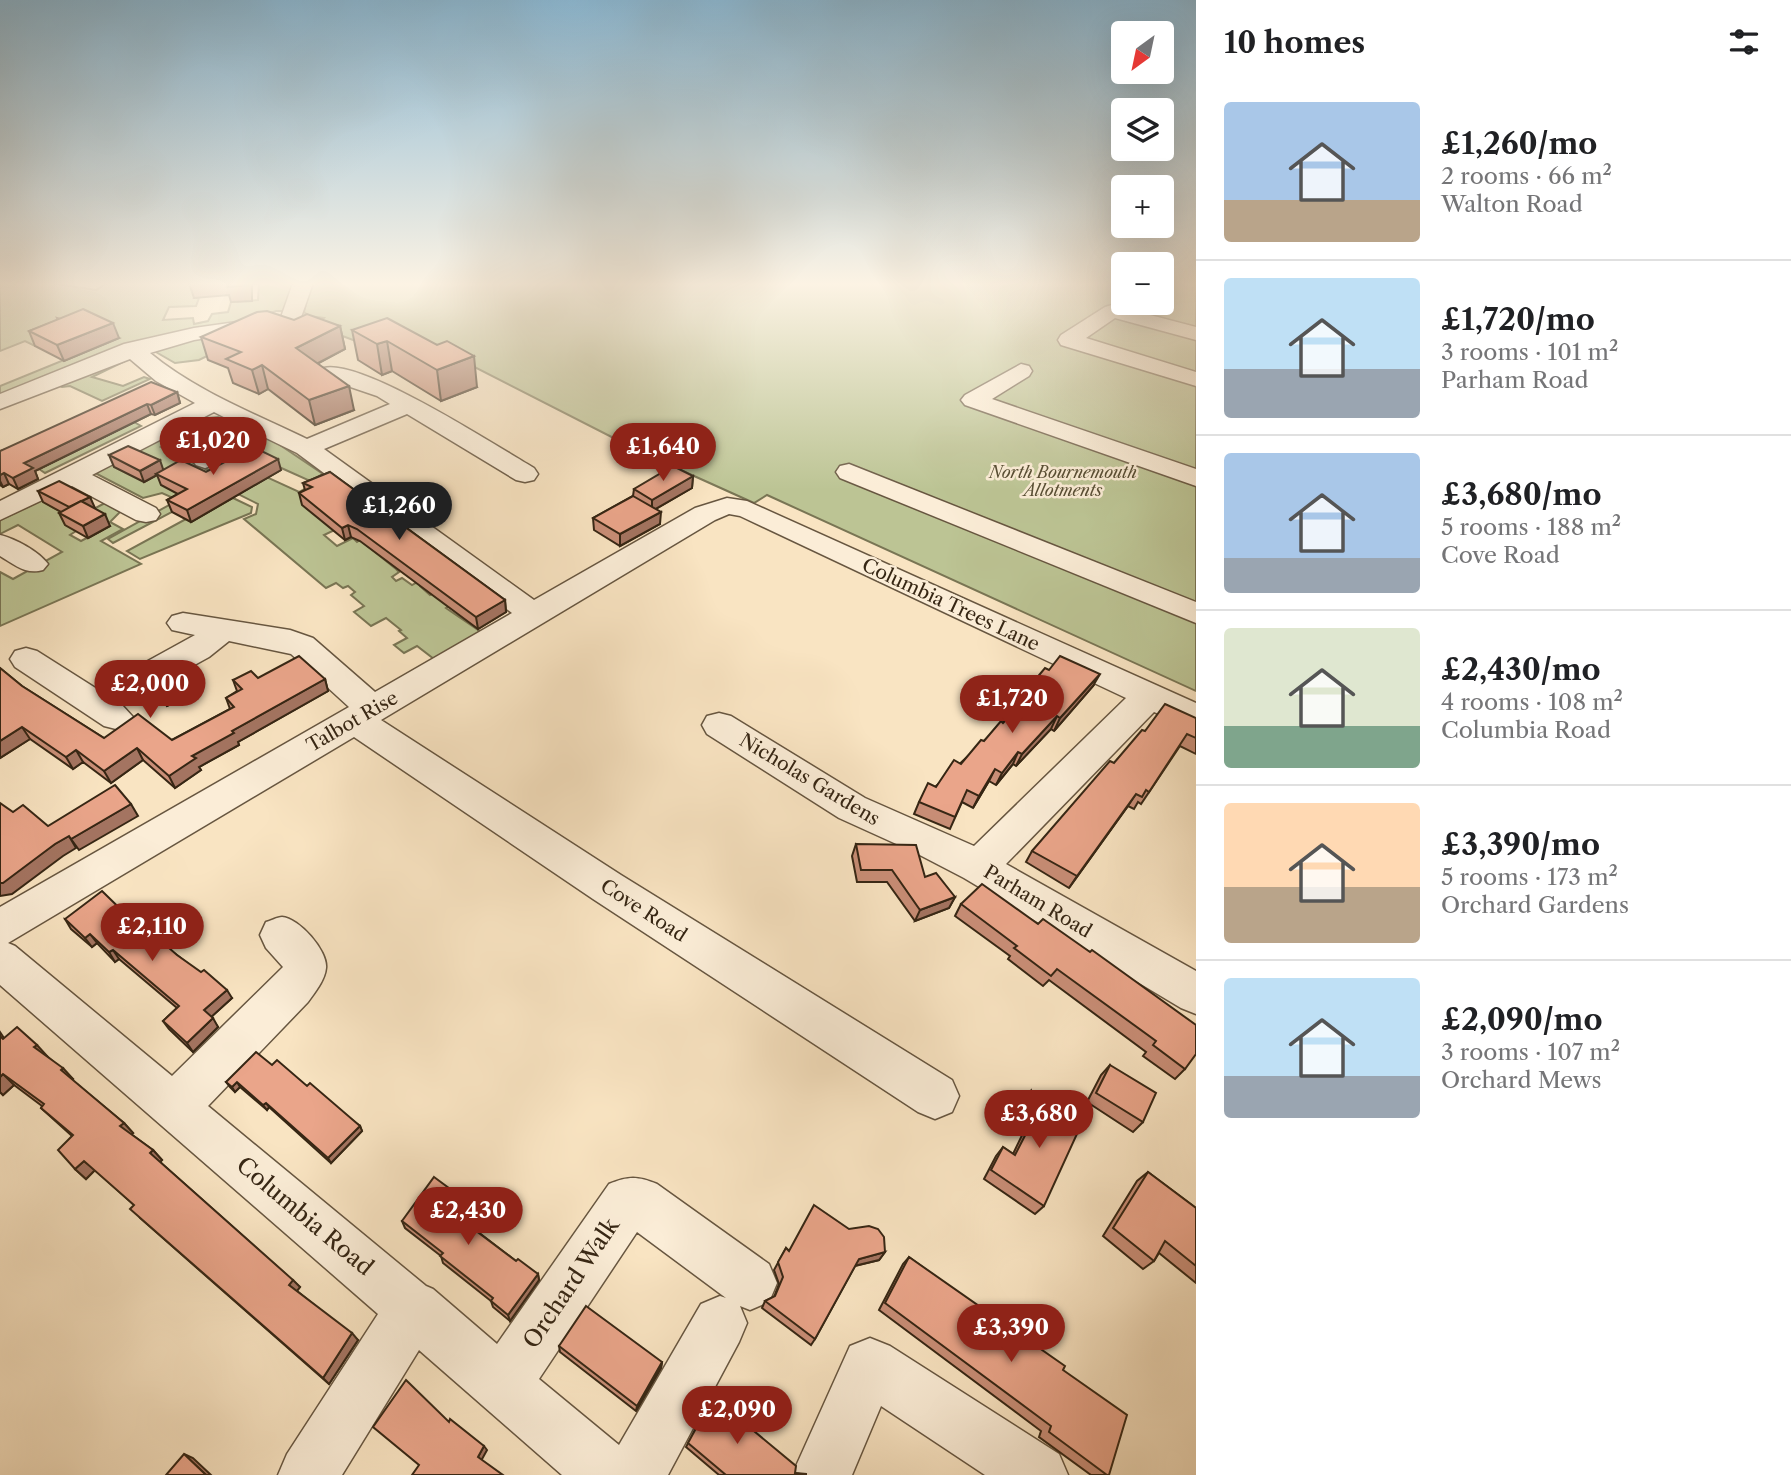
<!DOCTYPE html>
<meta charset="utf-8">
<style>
:root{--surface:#fff;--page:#f6f6f6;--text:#202124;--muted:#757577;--line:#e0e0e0;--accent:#8f2418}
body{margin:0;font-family:"Libre Caslon Text",serif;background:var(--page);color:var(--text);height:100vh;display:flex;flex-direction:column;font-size:26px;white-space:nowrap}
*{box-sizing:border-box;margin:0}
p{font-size:23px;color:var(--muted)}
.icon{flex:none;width:38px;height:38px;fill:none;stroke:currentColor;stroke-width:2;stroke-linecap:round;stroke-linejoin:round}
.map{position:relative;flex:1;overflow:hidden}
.side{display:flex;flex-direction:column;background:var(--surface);width:595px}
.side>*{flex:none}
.needle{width:46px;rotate:213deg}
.fabs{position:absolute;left:1111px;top:21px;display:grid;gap:14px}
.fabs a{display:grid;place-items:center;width:63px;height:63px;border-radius:7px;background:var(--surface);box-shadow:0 7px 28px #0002;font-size:35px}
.price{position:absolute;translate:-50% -60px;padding:0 16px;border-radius:24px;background:var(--accent);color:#fff;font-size:23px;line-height:46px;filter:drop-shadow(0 2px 4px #0008)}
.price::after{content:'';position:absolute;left:50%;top:42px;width:21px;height:16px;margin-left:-10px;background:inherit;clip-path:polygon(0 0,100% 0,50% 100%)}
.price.current{background:#222;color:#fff}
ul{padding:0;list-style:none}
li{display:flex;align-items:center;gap:21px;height:175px;padding:0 28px}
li+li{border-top:2px solid var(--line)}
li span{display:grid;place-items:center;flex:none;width:196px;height:140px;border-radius:7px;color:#555}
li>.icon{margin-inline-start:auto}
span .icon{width:84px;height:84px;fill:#fffc;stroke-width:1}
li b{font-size:30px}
h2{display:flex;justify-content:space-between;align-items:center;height:84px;padding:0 28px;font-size:30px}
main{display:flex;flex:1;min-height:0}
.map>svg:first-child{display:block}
.green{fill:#bcc494;stroke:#797554;stroke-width:2}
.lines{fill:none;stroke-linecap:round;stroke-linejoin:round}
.minor-casing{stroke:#675640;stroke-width:3}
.minor{fill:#fbedd7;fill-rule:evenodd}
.wall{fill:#c98e77;stroke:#362614;stroke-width:2}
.shaded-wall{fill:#a47461;stroke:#362614;stroke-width:2}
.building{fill:#eaa58a;stroke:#362614;stroke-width:2}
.labels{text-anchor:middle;stroke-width:5;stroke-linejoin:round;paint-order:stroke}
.far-park-label{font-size:16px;font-style:italic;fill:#584e34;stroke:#fbedd7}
.street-label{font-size:19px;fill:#362614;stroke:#fbedd7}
.near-street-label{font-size:23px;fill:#362614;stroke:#fbedd7}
</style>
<main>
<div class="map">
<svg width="1196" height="1475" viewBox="0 0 1196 1475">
<rect width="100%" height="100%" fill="#f9e4c2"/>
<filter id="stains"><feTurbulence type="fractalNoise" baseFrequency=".00286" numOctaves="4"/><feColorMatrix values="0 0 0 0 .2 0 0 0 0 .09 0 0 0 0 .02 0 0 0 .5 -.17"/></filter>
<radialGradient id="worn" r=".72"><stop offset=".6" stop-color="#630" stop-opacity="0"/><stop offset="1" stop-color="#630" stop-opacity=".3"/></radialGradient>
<g class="green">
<polygon points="0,283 51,283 96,290 107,283 204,283 194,298 199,298 196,306 169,307 163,320 193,318 194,324 208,321 212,314 228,312 231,302 258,300 259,284 247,283 303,283 294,311 276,311 264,315 238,341 199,360 175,363 156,352 159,342 0,402 0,386 118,338 35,346 25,341 0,351"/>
<polygon points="311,283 1123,283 1124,303 1162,303 1162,283 1196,283 1196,691 767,495 754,503 643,453 457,358 369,346 316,326 324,318 309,316 304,312"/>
<polygon points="109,360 123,362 92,377 123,386 144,377 150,379 102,401 70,386 62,387 54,383"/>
<polygon points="218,417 240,426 227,433 206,423 161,447 210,471 251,448 243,444 264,427 280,445 323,474 310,481 279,467 264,476 299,492 315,483 343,526 324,535 337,546 353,538 357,542 360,540 396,569 399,572 392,577 396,581 402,578 412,585 421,580 420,586 430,595 441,589 457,601 446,608 481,632 434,659 417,646 404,653 394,645 407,638 399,631 401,630 386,618 371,626 354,612 364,606 351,595 355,592 348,586 343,588 336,583 326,588 244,519 256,514 258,504 212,481 172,512 113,543 108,539 178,500 162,493 143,498 97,474 99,469 198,419"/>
<polygon points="134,422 141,426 45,473 39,469"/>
<polygon points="70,487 76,487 44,502 74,520 76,531 70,535 81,541 102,530 86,513 105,503 120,512 110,522 123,529 101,541 141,564 0,626 0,572 13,579 62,552 18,525 0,534 0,520"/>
<polygon points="233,498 252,507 251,513 140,559 127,551 186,519 191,522"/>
</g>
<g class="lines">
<defs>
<g id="minor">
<polygon points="293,283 313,283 299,323 296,327 282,327 279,323"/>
<polygon points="1112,305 1196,327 1196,340 1115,318 1086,338 1196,372 1196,386 1061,345 1058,340 1061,335 1105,307"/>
<path d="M 264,318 L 271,320 L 274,324 L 271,328 L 194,340 L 150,353 C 196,391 253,413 307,439 L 390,404 L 377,396 L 324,378 L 321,373 L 324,368 C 363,359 496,446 534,468 L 538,474 L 534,480 L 525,482 L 516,480 L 407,414 L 324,449 L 534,600 L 695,508 L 727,498 L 747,501 L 1196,703 L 1196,729 L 1154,712 L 1006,864 L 1196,971 L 1196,1014 L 1181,1008 L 964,878 L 914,852 L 839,818 L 707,734 L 702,725 L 707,716 L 719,713 L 731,716 L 865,798 L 974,846 L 1126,698 L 740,516 L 729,514 L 715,520 L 381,720 L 621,875 L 952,1080 L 959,1096 L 952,1112 L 935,1119 L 918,1112 L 593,899 L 354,737 L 8,943 L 15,946 L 172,1076 L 283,967 L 266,948 L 260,935 L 266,922 C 271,921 277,917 282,917 C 299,918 328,951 326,968 C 325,980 315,992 308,1002 L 208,1106 L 426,1286 L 433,1289 L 497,1344 L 609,1184 C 628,1176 638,1176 657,1184 L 769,1264 L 777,1283 L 769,1302 L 750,1310 L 740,1306 L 747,1323 L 739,1342 L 668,1475 L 562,1475 L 419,1350 L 342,1475 L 278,1475 L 287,1454 L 378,1314 L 0,985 L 0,907 L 349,707 L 291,654 L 229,641 L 209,657 L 122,705 L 133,717 L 128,726 L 116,729 L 104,726 L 15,667 L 10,659 L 15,651 L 26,648 L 37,651 L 97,689 L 195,635 L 172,630 L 167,623 L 172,616 L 183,613 L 290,630 L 313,638 L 375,692 L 512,613 L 297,453 L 264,437 L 214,465 L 205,468 L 196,465 L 192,460 L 196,455 L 245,428 L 214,412 L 92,475 L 156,508 L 160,514 L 156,520 L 146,522 L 136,520 L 72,486 L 0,520 L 0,501 L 195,403 L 156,381 L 130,359 L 0,409 L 0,394 L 124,344 L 194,328 ZM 637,1232 L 726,1298 L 720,1296 L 701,1304 L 619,1445 L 539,1379 Z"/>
<polygon points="1021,364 1029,366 1032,371 1029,376 992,399 1196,469 1196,486 965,405 961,400 965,395"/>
<polygon points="849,464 1196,602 1196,623 840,478 836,472 840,466"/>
<path d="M 0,535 C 16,539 38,551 48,564 L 43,570 C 26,575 15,565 0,556 Z"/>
<polygon points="870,1338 890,1346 1059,1454 1068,1475 985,1475 881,1406 852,1475 792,1475 850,1346"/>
</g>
</defs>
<use href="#minor" class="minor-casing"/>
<use href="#minor" class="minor"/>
</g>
<g class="wall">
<polygon points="57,318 119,338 64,361 35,346 29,331 58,320"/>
<polygon points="294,320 340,326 345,349 317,364 354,410 315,425 268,389 259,394 233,383 228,368 208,360 201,337"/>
<polygon points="352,330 437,345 477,387 441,401 392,371 382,375 358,360"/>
<polygon points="177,392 180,403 155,415 151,414 35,471 38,479 18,489 9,484 3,487 0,485 0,451"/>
<polygon points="109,455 163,470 206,472 281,470 191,522 172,512 167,500 178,494 161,485 157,475 144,482 114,467"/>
<polygon points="330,472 505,600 506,612 478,629 360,541 351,537 345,540 302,505 299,493 305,490 303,483"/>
<polygon points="693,476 692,488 656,509 660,524 620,546 594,530 593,518 633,496 634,489"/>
<polygon points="38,491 90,497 94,509 110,526 88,538 65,525 59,513 61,512 43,502"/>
<polygon points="0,668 22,686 104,738 172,740 230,709 226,698 237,691 233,680 258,678 325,679 328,691 238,742 239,745 199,767 201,770 175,788 143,760 111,783 83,762 73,769 30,739 0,758"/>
<polygon points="147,679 181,684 187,696 167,706 153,691"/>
<polygon points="1093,686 1054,731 1051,729 1016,766 1013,764 996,785 989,781 973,808 962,802 950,829 914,814 919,802 984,741 1020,706 1018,705 1024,693"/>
<polygon points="1196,718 1196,754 1180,746 1141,804 1138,802 1134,809 1128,806 1069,888 1026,862 1032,851 1114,763 1145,731"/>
<polygon points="856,844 925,877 955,897 949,908 915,921 887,882 857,882 852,856"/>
<polygon points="961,904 1038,924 1090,952 1185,1069 1175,1079 1143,1056 1146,1052 1049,980 1043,986 1008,959 1010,956 955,916"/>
<polygon points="65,919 148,936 177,955 232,998 211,1017 218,1027 193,1052 169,1029 163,1021 177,1008 119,959 115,962 97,943 92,947 71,929"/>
<polygon points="0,1032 4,1038 47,1056 73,1079 72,1080 124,1123 133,1133 131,1134 153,1150 162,1160 160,1162 300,1287 297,1291 358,1340 329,1384 140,1218 134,1205 95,1170 86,1179 75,1169 72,1136 41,1108 42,1106 14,1085 3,1095 0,1092"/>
<polygon points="272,1065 307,1086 360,1126 362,1131 331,1163 269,1107 267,1110 240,1087 235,1092 230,1087 226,1082"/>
<polygon points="1110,1065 1143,1122 1133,1132 1087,1102 1101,1075"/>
<polygon points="1031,1091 1044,1206 1035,1214 984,1179 996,1156 1003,1147 1013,1154 1025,1129 1013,1121 1024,1101"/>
<polygon points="1148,1172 1196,1208 1196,1283 1159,1253 1154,1261 1143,1269 1103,1236 1137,1181"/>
<polygon points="463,1205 456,1215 516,1261 538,1274 539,1280 510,1321 493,1307 491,1301 443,1263 441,1256 405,1228 402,1221"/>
<polygon points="849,1229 885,1252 879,1260 855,1266 815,1339 811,1345 762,1308 765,1301 774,1297 779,1284 774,1270 786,1248 789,1251"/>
<polygon points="909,1257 1063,1370 1109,1475 1091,1475 1039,1437 1041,1431 879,1310 903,1264"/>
<polygon points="559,1346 662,1362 661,1368 636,1411 560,1352"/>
<polygon points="713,1397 795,1473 806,1475 719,1475 686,1447"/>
</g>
<g class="shaded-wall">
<polygon points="189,283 252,283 252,301 231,302 229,295 194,298"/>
<polygon points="113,323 119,338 64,361 57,345"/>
<polygon points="340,326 345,349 301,372 296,348"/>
<polygon points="387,341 392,371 382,375 377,344"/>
<polygon points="474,356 477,387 441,401 437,370"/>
<polygon points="262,365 268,389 259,394 252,370"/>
<polygon points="349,386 354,410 315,425 309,400"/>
<polygon points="177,392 180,403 155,415 151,405"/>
<polygon points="147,404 151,414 35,471 38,479 18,489 13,478 24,463"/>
<polygon points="278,459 281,470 191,522 187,510"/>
<polygon points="160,460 164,472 156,474 157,475 144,482 140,471"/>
<polygon points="4,473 9,484 3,487 0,481 0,475"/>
<polygon points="693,476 692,488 652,511 652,500"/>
<polygon points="90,497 95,508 74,519 69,507"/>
<polygon points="661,512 660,524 620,546 620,534"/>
<polygon points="105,514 110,526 88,538 83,526"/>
<polygon points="348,525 351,537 345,540 342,528"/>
<polygon points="505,600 506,612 478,629 476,617"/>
<polygon points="1100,674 1093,686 1054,731 1060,718"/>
<polygon points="325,679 328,691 238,742 239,745 199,767 201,770 175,788 169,776 192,756 232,731"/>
<polygon points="181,684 187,696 167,706 162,694"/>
<polygon points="1057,716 1051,729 1016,766 1022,754"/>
<polygon points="22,727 30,739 0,758 0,741"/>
<polygon points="137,748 143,760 111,783 104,771"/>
<polygon points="76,750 83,762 73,769 66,757"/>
<polygon points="1018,752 1013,764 996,785 1002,773"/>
<polygon points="995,769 989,781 973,808 979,796"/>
<polygon points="1136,794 1128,806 1069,888 1077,876"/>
<polygon points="131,804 138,816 79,850 71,839"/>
<polygon points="69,836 76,848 63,856 12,894 0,896 0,883 55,844"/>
<polygon points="955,897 949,908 915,921 920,910"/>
<polygon points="90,934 97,943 92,947 85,938"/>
<polygon points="113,950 119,959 115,962 109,952"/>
<polygon points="227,990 232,998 209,1019 204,1010"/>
<polygon points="213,1018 218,1027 193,1052 187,1043"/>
<polygon points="37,1045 47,1056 45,1058 34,1047"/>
<polygon points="63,1068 73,1079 71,1081 61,1070"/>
<polygon points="3,1074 14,1085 3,1095 0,1092 0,1077"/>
<polygon points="237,1082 240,1087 235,1092 232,1087"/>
<polygon points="266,1103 269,1107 267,1110 263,1105"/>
<polygon points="124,1123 133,1133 130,1136 120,1126"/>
<polygon points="360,1126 362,1131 331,1163 328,1158"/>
<polygon points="153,1150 162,1160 159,1163 150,1153"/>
<polygon points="84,1161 95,1170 86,1179 75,1169"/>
<polygon points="461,1197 463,1205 454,1219 451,1212"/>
<polygon points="885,1252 879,1260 854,1266 859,1259"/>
<polygon points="538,1274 539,1280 510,1321 508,1315"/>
<polygon points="293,1280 300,1287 296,1292 289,1285"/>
<polygon points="352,1333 358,1340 329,1384 323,1378"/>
<polygon points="662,1362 661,1368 636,1411 637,1406"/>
<polygon points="484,1446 487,1450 481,1461 478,1457"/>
<polygon points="184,1454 193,1458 211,1475 206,1475"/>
</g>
<g class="building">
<polygon points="228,283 248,283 248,285 227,287"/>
<polygon points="83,309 113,323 57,345 29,331"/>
<polygon points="267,311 294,320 307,314 340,326 296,348 349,386 309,400 262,365 252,370 226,359 241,352 201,337 257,312"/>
<polygon points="387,318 437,345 447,341 474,356 437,370 387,341 377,344 352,330"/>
<polygon points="151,382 177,392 151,405 147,404 24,463 33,468 13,478 4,473 0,475 0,451"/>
<polygon points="128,446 160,460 140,471 109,455"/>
<polygon points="253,447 278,459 187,510 167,500 187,489 156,474 181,460 206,472"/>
<polygon points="673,466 693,476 652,500 634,489"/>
<polygon points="330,472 505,600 476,617 357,529 348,525 342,528 299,493 312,487 303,483"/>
<polygon points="59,481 90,497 69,507 38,491"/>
<polygon points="633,496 661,512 620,534 593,518"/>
<polygon points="81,501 105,514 83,526 59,513"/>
<polygon points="299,656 325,679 232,731 234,733 192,756 196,758 169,776 137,748 104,771 76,750 66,757 22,727 0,741 0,668 22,686 104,738 138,714 172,740 234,707 226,698 242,689 233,680 251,671 258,678"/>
<polygon points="1060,656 1100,674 1060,718 1057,716 1022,754 1018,752 1002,773 995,769 979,796 967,790 955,817 919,802 928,783 936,787 954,760 961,764 981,740 984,741 1001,721 1003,723 1029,696 1024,693 1045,668 1049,670"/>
<polygon points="167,669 181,684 162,694 147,679"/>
<polygon points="1165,704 1196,718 1196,738 1187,734 1149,792 1146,790 1142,797 1136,794 1077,876 1032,851 1110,761 1114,763 1142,730 1145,731"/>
<polygon points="115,785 131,804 71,839 69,836 55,844 3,883 0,883 0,803 13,812 23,805 48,826"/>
<polygon points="856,844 916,845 925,877 936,873 955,897 920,910 892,870 861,870"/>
<polygon points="982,884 1038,924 1043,919 1090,952 1092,950 1196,1025 1196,1054 1185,1069 1153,1045 1156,1041 1057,969 1051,976 1014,948 1017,946 961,904"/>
<polygon points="102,891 148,936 152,933 177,955 201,972 204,970 227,990 204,1010 213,1018 187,1043 163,1021 179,1006 113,950 109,952 90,934 85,938 65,919"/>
<polygon points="17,1027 37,1045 34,1047 63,1068 61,1070 124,1123 120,1126 153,1150 150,1153 293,1280 289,1285 352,1333 323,1378 130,1209 134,1205 84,1161 75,1169 58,1150 73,1135 41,1108 44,1104 3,1074 0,1077 0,1036 3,1039"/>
<polygon points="256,1052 272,1065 277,1060 307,1086 310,1083 360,1126 328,1158 266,1103 263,1105 237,1082 232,1087 226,1082"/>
<polygon points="1110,1065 1156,1093 1143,1122 1096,1093"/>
<polygon points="1031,1091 1082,1123 1044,1206 991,1170 1003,1147 1015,1155 1033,1120 1021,1111"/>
<polygon points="1148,1172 1196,1208 1196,1266 1165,1241 1154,1261 1113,1228"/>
<polygon points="434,1177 461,1197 451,1212 516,1261 518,1259 538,1274 508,1315 491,1301 493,1298 440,1256 443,1253 402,1221"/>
<polygon points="814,1205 849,1229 869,1226 878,1229 884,1237 885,1252 859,1259 815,1339 765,1301 775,1296 783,1277 778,1262 786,1248 789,1251"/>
<polygon points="909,1257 1065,1366 1063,1370 1127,1415 1109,1475 1107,1475 1049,1432 1051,1426 885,1303"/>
<polygon points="586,1306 662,1362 637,1406 559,1346"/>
<polygon points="406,1380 449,1422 450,1419 484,1446 478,1457 503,1475 412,1475 419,1465 373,1427"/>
<polygon points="713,1397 796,1466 795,1473 806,1474 806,1475 726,1475 688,1443"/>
<polygon points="184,1454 206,1475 166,1475"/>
</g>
<linearGradient id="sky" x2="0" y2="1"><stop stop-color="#8ab8d4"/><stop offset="0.58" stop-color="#fcf3e4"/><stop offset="1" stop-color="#fcf3e4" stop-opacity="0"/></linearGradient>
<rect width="1196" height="490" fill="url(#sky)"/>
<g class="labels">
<g class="far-park-label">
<text x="1063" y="478">North Bournemouth<tspan x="1063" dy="18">Allotments</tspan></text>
</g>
<g class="street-label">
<text transform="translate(951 604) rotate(25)" y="7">Columbia Trees Lane</text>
<text transform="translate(352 721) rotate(-30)" y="7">Talbot Rise</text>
<text transform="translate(810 779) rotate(31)" y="7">Nicholas Gardens</text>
<text transform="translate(1038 901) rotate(31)" y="7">Parham Road</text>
<text transform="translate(644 910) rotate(33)" y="7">Cove Road</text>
</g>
<g class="near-street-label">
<text transform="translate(305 1216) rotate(40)" y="8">Columbia Road</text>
<text transform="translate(571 1283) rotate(-56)" y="8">Orchard Walk</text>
</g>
</g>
<rect width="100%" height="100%" filter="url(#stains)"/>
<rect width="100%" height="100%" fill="url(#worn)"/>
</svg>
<div class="fabs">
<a><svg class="needle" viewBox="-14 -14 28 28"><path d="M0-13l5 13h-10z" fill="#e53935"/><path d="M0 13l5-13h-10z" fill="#757577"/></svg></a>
<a><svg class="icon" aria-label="layers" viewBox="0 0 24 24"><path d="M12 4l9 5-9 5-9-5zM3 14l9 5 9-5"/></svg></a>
<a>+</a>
<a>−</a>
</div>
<b class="price" style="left:213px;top:477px">£1,020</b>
<b class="price" style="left:663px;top:483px">£1,640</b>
<b class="price current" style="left:399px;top:542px">£1,260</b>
<b class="price" style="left:150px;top:720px">£2,000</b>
<b class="price" style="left:1012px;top:735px">£1,720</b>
<b class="price" style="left:152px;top:963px">£2,110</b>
<b class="price" style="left:1039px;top:1150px">£3,680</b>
<b class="price" style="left:468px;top:1247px">£2,430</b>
<b class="price" style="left:1011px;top:1364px">£3,390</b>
<b class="price" style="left:737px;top:1446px">£2,090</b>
</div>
<section class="side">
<h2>10 homes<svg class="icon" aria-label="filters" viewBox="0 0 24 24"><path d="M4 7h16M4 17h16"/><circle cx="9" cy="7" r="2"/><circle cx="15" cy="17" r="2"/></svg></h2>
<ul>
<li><span style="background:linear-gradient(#a9c7e8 70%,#b9a48a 0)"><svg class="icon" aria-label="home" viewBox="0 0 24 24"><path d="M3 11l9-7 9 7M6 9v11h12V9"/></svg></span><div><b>£1,260/mo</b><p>2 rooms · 66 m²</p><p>Walton Road</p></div></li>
<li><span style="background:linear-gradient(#bfe0f5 65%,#9aa5b1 0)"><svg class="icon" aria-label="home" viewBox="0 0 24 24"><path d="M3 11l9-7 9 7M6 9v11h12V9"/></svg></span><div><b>£1,720/mo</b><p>3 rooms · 101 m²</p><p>Parham Road</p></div></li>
<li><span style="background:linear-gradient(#a9c7e8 75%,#9aa5b1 0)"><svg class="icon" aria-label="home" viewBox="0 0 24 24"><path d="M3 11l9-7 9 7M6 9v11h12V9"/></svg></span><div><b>£3,680/mo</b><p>5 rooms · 188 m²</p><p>Cove Road</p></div></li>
<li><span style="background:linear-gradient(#dfe7d0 70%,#7fa58c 0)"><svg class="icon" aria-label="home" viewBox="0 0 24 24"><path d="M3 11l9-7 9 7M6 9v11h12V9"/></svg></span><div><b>£2,430/mo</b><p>4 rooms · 108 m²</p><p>Columbia Road</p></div></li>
<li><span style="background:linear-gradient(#ffd9b3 60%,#b9a48a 0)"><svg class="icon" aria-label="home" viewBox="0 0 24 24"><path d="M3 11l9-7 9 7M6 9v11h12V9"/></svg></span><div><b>£3,390/mo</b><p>5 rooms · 173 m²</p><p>Orchard Gardens</p></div></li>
<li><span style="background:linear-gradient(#bfe0f5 70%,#9aa5b1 0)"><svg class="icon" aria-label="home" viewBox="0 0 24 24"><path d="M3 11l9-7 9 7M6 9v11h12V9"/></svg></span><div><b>£2,090/mo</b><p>3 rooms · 107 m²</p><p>Orchard Mews</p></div></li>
</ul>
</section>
</main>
